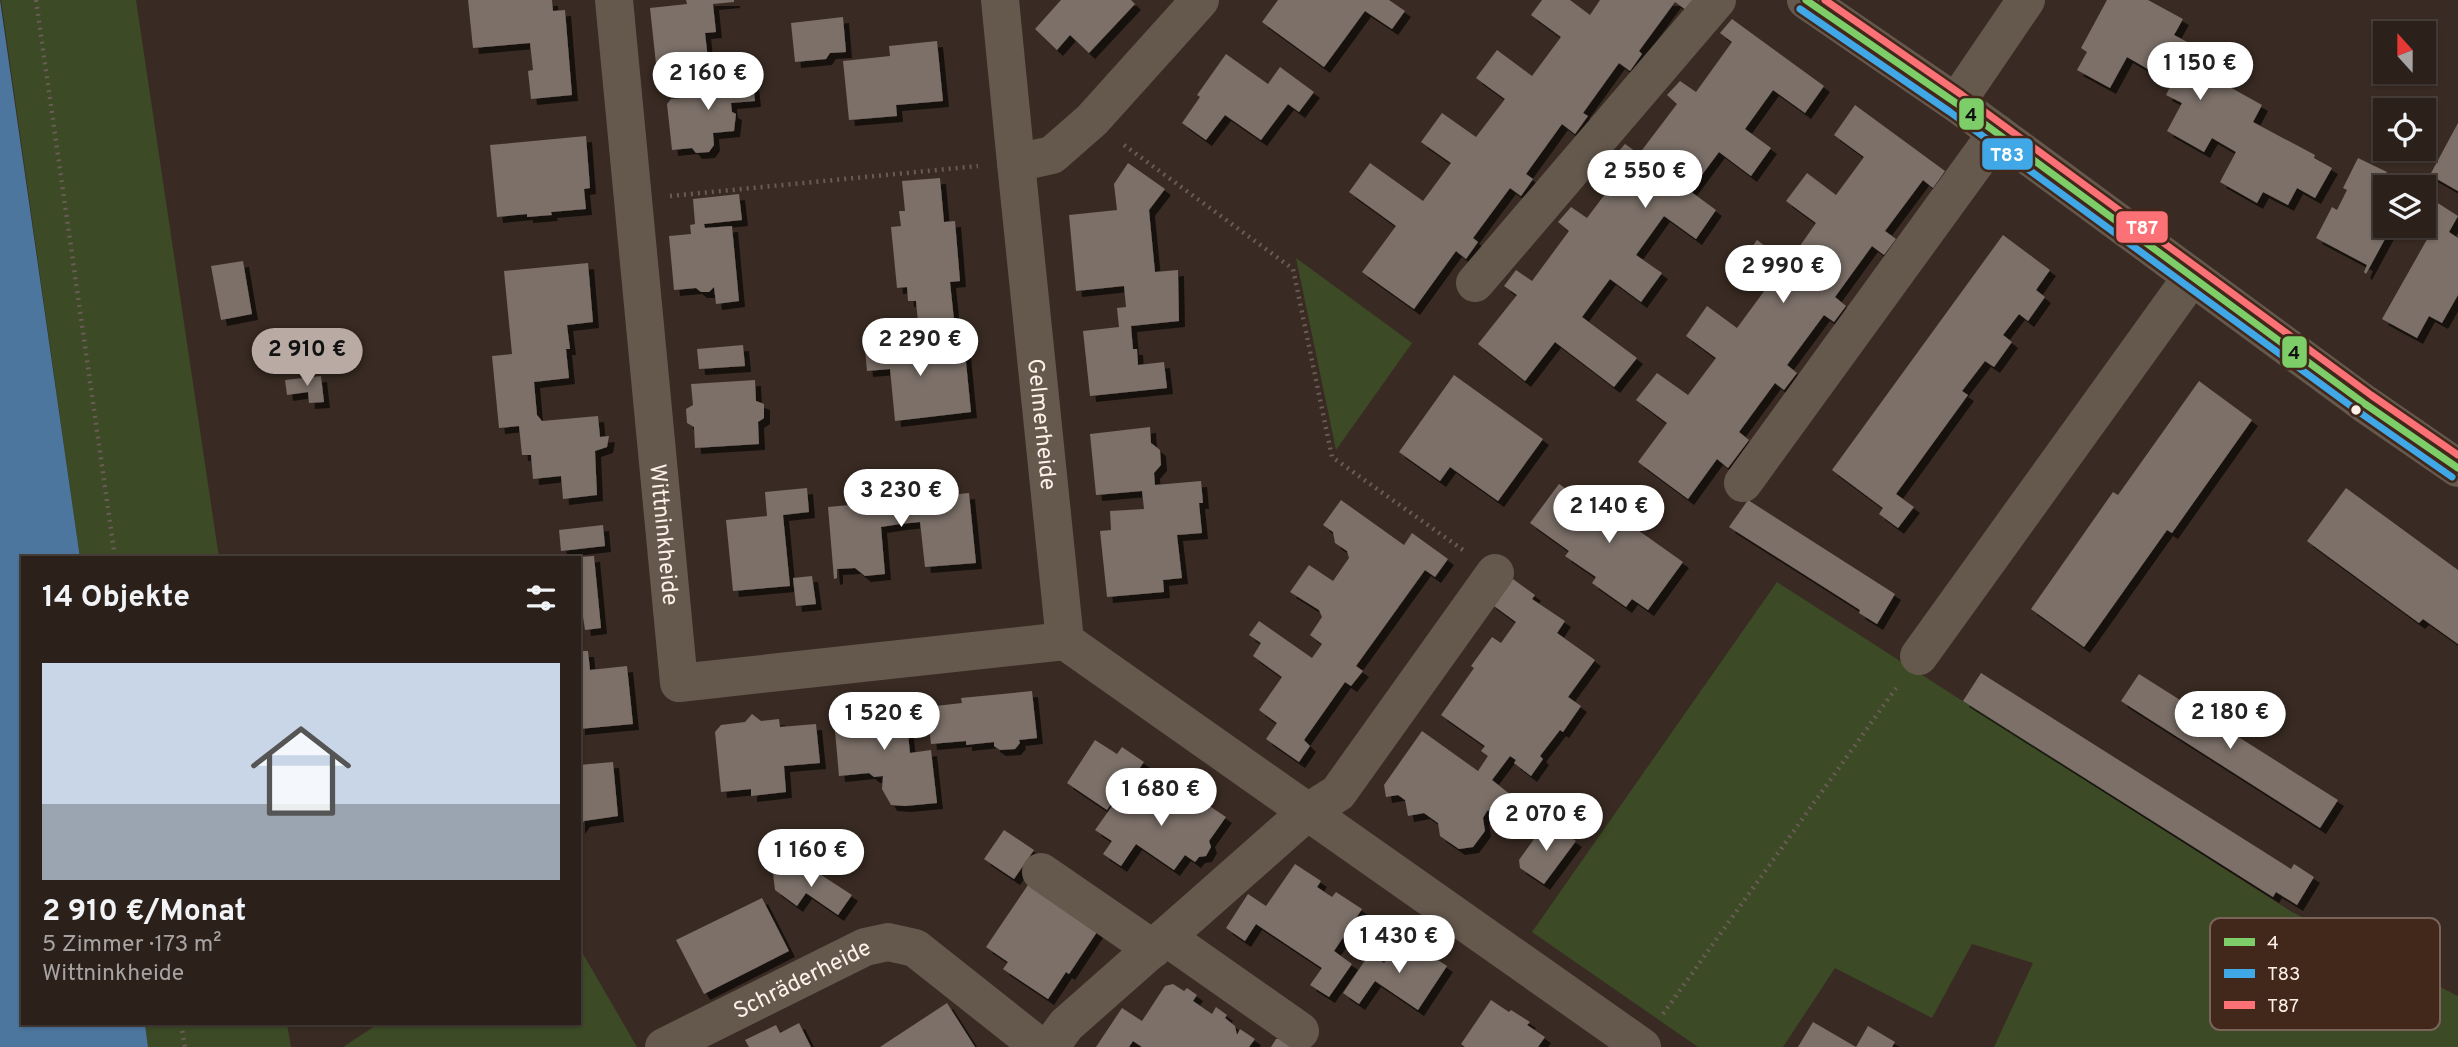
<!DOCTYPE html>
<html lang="de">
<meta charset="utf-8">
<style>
:root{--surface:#2b201a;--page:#372d27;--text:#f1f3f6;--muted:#a6a3a2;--line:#473e39;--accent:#b9aba4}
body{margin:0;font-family:Overpass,sans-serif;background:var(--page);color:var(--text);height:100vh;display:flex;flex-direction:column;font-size:26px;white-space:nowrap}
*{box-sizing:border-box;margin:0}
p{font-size:23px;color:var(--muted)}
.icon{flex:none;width:38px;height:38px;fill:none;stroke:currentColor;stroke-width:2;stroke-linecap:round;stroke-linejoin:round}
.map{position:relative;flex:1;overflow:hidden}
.drawer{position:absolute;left:21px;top:556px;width:560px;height:469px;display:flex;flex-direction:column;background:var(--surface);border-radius:0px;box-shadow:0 2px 5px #0004,0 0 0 2px var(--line)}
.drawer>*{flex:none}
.needle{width:46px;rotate:339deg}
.tools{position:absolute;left:2373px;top:21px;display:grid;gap:14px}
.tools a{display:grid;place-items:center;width:63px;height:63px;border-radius:0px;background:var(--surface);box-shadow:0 2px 5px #0004,0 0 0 2px var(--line);font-size:35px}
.price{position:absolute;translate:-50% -60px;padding:0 16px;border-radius:24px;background:#fff;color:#222;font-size:23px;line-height:46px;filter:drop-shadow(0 2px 4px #0008)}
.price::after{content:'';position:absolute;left:50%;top:42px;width:21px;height:16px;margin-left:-10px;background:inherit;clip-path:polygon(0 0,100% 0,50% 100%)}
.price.selected{background:var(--accent);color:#111}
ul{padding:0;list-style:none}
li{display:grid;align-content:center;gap:14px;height:371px;padding:0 21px}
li+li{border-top:2px solid var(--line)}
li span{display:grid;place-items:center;height:217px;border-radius:0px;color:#555}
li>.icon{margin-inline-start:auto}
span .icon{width:126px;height:126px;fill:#fffc;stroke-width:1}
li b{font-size:30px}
h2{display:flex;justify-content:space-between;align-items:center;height:84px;padding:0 21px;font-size:30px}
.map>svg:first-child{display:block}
.green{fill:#3c4a25}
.water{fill:#4c769d}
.building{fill:#7c6f69;filter:url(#shadow)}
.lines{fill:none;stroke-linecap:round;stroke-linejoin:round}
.path{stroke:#685c54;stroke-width:4.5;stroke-dasharray:2 5;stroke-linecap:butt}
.minor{stroke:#65594e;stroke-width:38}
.bus-1-casing{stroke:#41281b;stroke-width:12}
.bus-2-casing{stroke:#41281b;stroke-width:12}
.bus-3-casing{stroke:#41281b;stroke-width:12}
.bus-1{stroke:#7dce69;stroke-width:7}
.bus-2{stroke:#41a8e7;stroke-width:7}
.bus-3{stroke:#fc7176;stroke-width:7}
.bus-dot{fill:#fef0e9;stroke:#41281b;stroke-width:2.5}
.labels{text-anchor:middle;stroke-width:7;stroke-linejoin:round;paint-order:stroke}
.street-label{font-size:23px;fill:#fef0e9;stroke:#41281b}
.key{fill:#41281b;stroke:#7a6459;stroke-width:2}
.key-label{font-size:19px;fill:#fef0e9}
.line-badge{stroke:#41281b;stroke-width:2.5}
.badge-label{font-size:19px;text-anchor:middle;font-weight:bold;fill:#fff}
.pale-badge-label{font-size:19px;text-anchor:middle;font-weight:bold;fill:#111}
</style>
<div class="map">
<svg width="2458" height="1047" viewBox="0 0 2458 1047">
<defs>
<filter id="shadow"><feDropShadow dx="6" dy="6" stdDeviation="0" flood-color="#0009"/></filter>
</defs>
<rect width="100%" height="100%" fill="#392b23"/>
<g class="green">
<polygon points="1,0 136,0 219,558 80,558"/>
<polygon points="1296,258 1412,343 1336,450"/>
<polygon points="1777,582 2292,912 2458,996 2458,1047 1994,1047 2033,963 1972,944 1932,1018 1835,968 1783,1047 1698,1047 1532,932"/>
<polygon points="579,947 637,1047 343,1047 378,1024 579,1024"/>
<polygon points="145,1024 287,1024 291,1047 148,1047"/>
</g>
<polygon class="water" points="0,0 80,558 23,558 23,1024 145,1024 148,1047 0,1047"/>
<g class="building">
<polygon points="468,0 552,0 553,11 565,10 572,95 531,99 528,71 533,70 530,43 473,48"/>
<polygon points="686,0 734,0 734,2 713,4 716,32 705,33 708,59 656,64 650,8 687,4"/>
<polygon points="1061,0 1131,0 1135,4 1089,53 1070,35 1057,50 1035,29"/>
<polygon points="1278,0 1389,0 1405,11 1392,29 1365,11 1324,67 1262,22"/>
<polygon points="1542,0 1570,0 1590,15 1600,0 1694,0 1686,10 1675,2 1639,51 1642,54 1630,71 1619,63 1583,113 1588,116 1575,134 1562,124 1526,174 1533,179 1521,196 1510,188 1473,238 1478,242 1466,259 1456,251 1414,309 1362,272 1396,226 1349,192 1370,163 1423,201 1451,163 1421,142 1442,113 1476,137 1505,99 1476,78 1497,50 1532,76 1561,37 1531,15"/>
<polygon points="2107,0 2148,0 2183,19 2174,35 2193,45 2183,65 2199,73 2201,71 2262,105 2253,122 2315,155 2314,158 2332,168 2315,198 2297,188 2288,205 2263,192 2257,203 2220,182 2236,152 2212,138 2204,152 2167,131 2182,103 2166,95 2172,83 2127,57 2110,88 2077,70 2087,52 2081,48"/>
<polygon points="843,17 846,52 830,53 826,59 795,62 791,23"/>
<polygon points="1732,19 1824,86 1805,113 1773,90 1745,129 1771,148 1751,176 1719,152 1690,191 1716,210 1696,239 1664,216 1636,255 1662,273 1641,302 1610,279 1582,317 1637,358 1614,387 1555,342 1525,381 1478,344 1517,295 1504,286 1516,270 1532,281 1569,231 1558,222 1571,207 1587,218 1624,169 1612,159 1625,144 1639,154 1677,104 1667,95 1680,81 1696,92 1732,42 1720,33"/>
<polygon points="937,41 943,101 896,105 897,116 849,120 843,61 890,56 889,46"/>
<polygon points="1226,54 1268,84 1280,67 1314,92 1299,112 1288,104 1261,140 1225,115 1206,140 1182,123 1200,97 1197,95"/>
<polygon points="752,73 755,101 731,103 732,112 736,114 734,131 713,133 714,145 709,152 696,153 692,148 672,150 667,104 671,99 704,96 702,78"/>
<polygon points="1855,105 1945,171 1933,188 1923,180 1885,231 1896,239 1884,255 1872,246 1835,297 1846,306 1834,322 1824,315 1787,365 1797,373 1784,390 1775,383 1739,432 1749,440 1728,468 1717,459 1688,499 1638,462 1667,423 1636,400 1657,373 1688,395 1716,358 1686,336 1707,306 1737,328 1765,290 1736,269 1757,240 1788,263 1816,223 1786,201 1807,173 1836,195 1864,157 1834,135"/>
<polygon points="2458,123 2458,191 2430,175"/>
<polygon points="586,136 590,188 584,189 586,209 551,212 552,215 527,217 527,214 497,217 490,145"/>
<polygon points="2358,158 2387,172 2378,192 2385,196 2385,226 2392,226 2366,274 2364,272 2367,265 2316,238 2332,207 2337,210 2347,190 2343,188"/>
<polygon points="1128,163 1165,189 1149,210 1155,272 1178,270 1179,321 1131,326 1133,349 1137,349 1138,365 1164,362 1167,388 1090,396 1083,331 1119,327 1117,308 1126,307 1124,286 1076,291 1069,215 1117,210 1114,184"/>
<polygon points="940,178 944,222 955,221 960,281 950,282 955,329 919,333 916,301 908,301 907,287 897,288 891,227 901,226 899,211 905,211 902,181"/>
<polygon points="739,194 742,220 704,224 705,228 732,226 739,301 716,304 714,287 709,292 701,292 696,288 674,290 669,236 691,234 690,225 695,224 693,199"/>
<polygon points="2430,198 2458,216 2449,232 2458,238 2458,295 2442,323 2429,316 2417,338 2382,319 2434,227 2424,221 2424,209"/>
<polygon points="2003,235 2050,270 2036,290 2045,297 2028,321 2019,314 2003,335 2012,342 1994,367 1985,361 1962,391 1968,395 1896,494 1914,507 1898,528 1879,514 1883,508 1832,470"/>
<polygon points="243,261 252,314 221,320 211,266"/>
<polygon points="588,263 593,322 567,325 570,349 566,349 569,378 534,382 537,415 542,421 598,416 600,437 609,436 607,447 595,451 597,495 563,499 561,476 533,479 531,455 522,455 519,426 499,428 492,356 512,354 504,271"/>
<polygon points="912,333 915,357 965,352 971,412 895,421 890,369 867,371 864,338"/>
<polygon points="743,345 745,366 699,369 697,349"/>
<polygon points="1454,375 1543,439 1498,501 1450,467 1440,481 1399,452"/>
<polygon points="321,376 324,402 309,403 308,392 287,395 285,380"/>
<polygon points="755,380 756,401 764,404 764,418 758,422 759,444 695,448 694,427 687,423 686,409 693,405 691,384"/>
<polygon points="2199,381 2252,420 2172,533 2167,530 2084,647 2031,609 2113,492 2118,495"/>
<polygon points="1150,427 1151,443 1160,450 1161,465 1154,473 1155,485 1201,481 1203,503 1199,503 1202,533 1177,535 1182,578 1163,580 1164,592 1107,597 1100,531 1111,530 1110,511 1144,509 1142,491 1096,495 1090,434"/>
<polygon points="896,480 898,500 969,493 976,563 925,567 920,522 900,524 881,527 885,574 865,576 855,568 837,569 837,578 834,579 828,507 871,503 869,483"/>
<polygon points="1559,484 1598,511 1613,489 1646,512 1635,528 1683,562 1648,610 1632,599 1626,607 1592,583 1596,577 1565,556 1569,551 1530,523"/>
<polygon points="807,488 809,512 783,515 790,586 733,591 726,520 767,516 765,492"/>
<polygon points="2346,488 2458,570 2458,644 2423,619 2419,623 2307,541"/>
<polygon points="1341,500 1404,545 1412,533 1448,559 1435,577 1425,570 1356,666 1363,671 1351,686 1345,682 1304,740 1310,746 1299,762 1266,739 1277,723 1259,710 1282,677 1253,656 1261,643 1249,635 1259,621 1312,658 1322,644 1310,635 1322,617 1319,610 1290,592 1309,565 1333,581 1349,558 1347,551 1335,543 1333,532 1323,525"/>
<polygon points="1748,500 1895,594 1877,624 1859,613 1860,610 1729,527"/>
<polygon points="603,525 605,546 561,551 559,530"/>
<polygon points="594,556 601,628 585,630 583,617 579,617 579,557"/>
<polygon points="812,576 816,604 796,606 793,578"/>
<polygon points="1513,579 1535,595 1532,599 1565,621 1557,633 1595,660 1568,697 1581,706 1563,732 1560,730 1540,756 1543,759 1531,776 1514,763 1516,760 1510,756 1492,780 1511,795 1500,809 1487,811 1483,818 1485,831 1473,847 1459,849 1440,836 1438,823 1424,813 1408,816 1405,800 1398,795 1386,797 1384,785 1422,731 1478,771 1488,756 1481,751 1485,746 1441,715 1474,668 1471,666 1492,637 1501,643 1516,622 1490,603"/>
<polygon points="579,651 588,651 590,670 627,666 633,724 579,729"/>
<polygon points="1981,673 2291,869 2294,864 2314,877 2297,905 2276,892 2273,897 1963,701"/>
<polygon points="2139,674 2338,800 2320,828 2121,701"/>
<polygon points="1032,691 1037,738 1019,740 1020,743 1015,749 1000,750 994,746 994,742 966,745 966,741 931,744 927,707 962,703 961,698"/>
<polygon points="879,699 883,702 901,701 905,704 910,753 931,750 937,803 905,806 891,805 882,789 883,776 874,777 869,773 839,776 833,708 869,704 872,700"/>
<polygon points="752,714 761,721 779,719 780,727 816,724 820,763 784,766 786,792 751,796 751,789 721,792 715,732 721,725 745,722"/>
<polygon points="1095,740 1117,754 1122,747 1144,762 1123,792 1121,790 1107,810 1067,783"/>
<polygon points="613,762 618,816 584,821 579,828 579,765"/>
<polygon points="1176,784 1226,817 1209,841 1211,847 1206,856 1199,857 1195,862 1185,855 1174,870 1136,844 1121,866 1103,854 1112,841 1095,830 1122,792 1138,803 1141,798 1158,809"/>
<polygon points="1547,821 1576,841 1544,884 1520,868 1519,860"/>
<polygon points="1004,830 1034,850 1014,879 984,859"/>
<polygon points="1295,864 1321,881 1317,887 1332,897 1336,892 1362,909 1334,951 1352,964 1329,997 1310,985 1322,968 1256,924 1245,941 1226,928 1248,894 1266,906"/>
<polygon points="812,869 852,895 838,915 806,893 797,906 775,890 773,873"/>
<polygon points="1030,882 1099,929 1069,974 1066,972 1048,999 1003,969 1008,962 986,947"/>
<polygon points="762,898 789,951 704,994 676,940"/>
<polygon points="1403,937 1447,966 1418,1010 1375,981 1359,1004 1343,993 1370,953 1384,963"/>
<polygon points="1173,984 1184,991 1187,988 1197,995 1193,1001 1212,1014 1216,1007 1227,1015 1225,1018 1235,1026 1237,1035 1240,1029 1255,1039 1249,1047 1142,1047 1133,1041 1129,1047 1096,1047 1122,1008 1142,1021 1165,986"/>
<polygon points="1491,1000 1509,1012 1511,1010 1530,1022 1527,1025 1545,1037 1538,1047 1465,1047 1461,1044"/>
<polygon points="947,1003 975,1047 880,1047"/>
<polygon points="1813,1022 1856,1047 1868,1026 1895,1042 1892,1047 1798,1047"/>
<polygon points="799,1023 811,1047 749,1047 745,1040 776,1025 780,1033"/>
<polygon points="1284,1038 1297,1047 1271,1047 1276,1039"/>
</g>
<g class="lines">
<g class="path">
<polyline points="36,0 115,558"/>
<polyline points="1124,145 1293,269 1332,457 1463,550"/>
<polyline points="670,196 978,166"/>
<polyline points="1663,1014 1896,688"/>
<polyline points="181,1024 185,1047"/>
</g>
<g class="minor">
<path id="s1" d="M 614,0 L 679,683 L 1065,641"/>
<polyline points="1000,0 1016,163"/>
<path id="s2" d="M 1200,0 L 1092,120 L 1052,155 L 1016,163 L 1065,641 L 1642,1047"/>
<polyline points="1806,0 1956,103 2365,404 2458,468"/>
<polyline points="1956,103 2026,0"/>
<polyline points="1475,283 1717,0"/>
<polyline points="1743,483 1997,133"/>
<polyline points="1919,656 2191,278"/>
<polyline points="1041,872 1153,949"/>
<polyline points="1166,937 1300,1031"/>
<path id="s3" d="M 664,1047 L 865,947 L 888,942 L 915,948 L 1040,1047"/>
<polyline points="1050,1047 1066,1025 1306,813 1338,793 1495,573"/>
</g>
<defs>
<polyline id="bus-1" points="1806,0 1956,103 2365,404 2458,468"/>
<polyline id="bus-2" points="1800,9 1950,112 2359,412 2452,477"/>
<polyline id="bus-3" points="1825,0 1962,95 2371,395 2458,455"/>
</defs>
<use href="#bus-1" class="bus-1-casing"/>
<use href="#bus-2" class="bus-2-casing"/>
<use href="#bus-3" class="bus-3-casing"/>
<use href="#bus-1" class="bus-1"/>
<use href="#bus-2" class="bus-2"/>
<use href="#bus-3" class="bus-3"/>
</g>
<circle class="bus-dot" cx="2356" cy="410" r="6"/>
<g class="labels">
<g class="street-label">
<text dy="8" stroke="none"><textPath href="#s2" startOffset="514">Gelmerheide</textPath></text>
<text dy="8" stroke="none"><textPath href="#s1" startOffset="537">Wittninkheide</textPath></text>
<text dy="8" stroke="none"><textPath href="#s3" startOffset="154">Schräderheide</textPath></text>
</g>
</g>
<rect x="2210" y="918" width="230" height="112" rx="10" class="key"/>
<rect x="2224" y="938" width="31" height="8" fill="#7dce69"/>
<rect x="2224" y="969" width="31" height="9" fill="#41a8e7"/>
<rect x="2224" y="1001" width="31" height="8" fill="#fc7176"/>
<g class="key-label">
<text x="2267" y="949">4</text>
<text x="2267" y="980">T83</text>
<text x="2267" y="1012">T87</text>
</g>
<g class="line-badge">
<rect x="1958" y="97" width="27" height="34" rx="7" fill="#7dce69"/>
<rect x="1981" y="137" width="53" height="34" rx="7" fill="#41a8e7"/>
<rect x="2115" y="210" width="54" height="34" rx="7" fill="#fc7176"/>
<rect x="2281" y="335" width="27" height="34" rx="7" fill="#7dce69"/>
</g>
<g class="badge-label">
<text x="2007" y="161">T83</text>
<text x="2142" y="234">T87</text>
</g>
<g class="pale-badge-label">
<text x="1971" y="121">4</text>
<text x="2294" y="359">4</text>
</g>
</svg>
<div class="tools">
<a><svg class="needle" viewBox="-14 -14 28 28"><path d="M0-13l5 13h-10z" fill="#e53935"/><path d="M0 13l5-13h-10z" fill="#a6a3a2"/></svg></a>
<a><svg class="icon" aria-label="locate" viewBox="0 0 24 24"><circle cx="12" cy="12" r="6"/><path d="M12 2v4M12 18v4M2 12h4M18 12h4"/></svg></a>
<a><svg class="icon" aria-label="layers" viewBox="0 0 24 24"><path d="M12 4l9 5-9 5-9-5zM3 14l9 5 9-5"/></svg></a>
</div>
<b class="price" style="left:2200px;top:102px">1 150 €</b>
<b class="price" style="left:708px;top:112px">2 160 €</b>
<b class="price" style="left:1645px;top:210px">2 550 €</b>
<b class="price" style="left:1783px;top:305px">2 990 €</b>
<b class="price" style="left:920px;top:378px">2 290 €</b>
<b class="price selected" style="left:307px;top:388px">2 910 €</b>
<b class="price" style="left:901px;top:529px">3 230 €</b>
<b class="price" style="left:1609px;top:545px">2 140 €</b>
<b class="price" style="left:2230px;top:751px">2 180 €</b>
<b class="price" style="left:884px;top:752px">1 520 €</b>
<b class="price" style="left:1161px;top:828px">1 680 €</b>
<b class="price" style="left:1546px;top:853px">2 070 €</b>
<b class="price" style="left:811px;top:889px">1 160 €</b>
<b class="price" style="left:1399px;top:975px">1 430 €</b>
<section class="drawer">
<h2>14 Objekte<svg class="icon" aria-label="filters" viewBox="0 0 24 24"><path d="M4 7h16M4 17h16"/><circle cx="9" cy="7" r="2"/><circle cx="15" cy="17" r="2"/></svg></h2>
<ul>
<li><span style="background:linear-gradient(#c9d6e8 65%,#9aa5b1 0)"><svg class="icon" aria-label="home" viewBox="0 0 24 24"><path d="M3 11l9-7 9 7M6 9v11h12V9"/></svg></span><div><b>2 910 €/Monat</b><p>5 Zimmer · 173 m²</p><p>Wittninkheide</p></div></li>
</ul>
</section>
</div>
